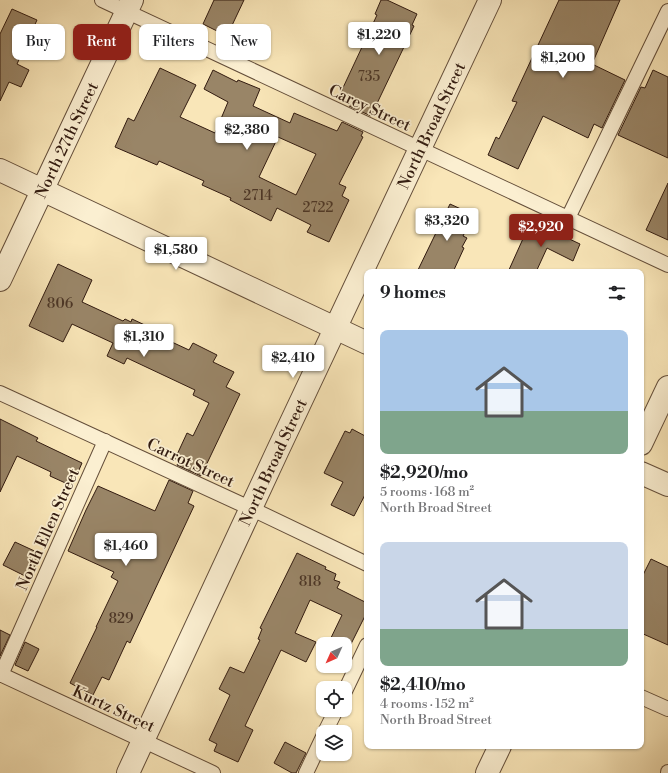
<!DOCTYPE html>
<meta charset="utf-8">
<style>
:root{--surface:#fff;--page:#f2f2f2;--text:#202124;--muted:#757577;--accent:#8f2418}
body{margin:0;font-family:"Libre Bodoni",serif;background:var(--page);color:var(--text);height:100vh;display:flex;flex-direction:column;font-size:15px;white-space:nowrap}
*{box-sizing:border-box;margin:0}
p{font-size:13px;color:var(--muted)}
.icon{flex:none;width:22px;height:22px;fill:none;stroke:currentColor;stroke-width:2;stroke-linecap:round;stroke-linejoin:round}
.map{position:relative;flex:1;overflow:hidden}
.details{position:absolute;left:364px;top:269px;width:280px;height:480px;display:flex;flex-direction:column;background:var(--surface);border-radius:8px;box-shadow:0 1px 3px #0004}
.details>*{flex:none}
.guide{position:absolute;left:12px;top:24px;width:292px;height:36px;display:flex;gap:8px}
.needle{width:26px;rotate:225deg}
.buttons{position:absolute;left:316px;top:637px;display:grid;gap:8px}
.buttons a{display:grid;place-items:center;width:36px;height:36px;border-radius:8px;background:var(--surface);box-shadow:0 1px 3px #0004;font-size:20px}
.price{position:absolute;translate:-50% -34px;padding:0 9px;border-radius:4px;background:#fff;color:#222;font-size:13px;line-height:26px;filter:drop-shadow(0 1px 2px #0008)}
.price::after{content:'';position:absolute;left:50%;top:24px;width:12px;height:9px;margin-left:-6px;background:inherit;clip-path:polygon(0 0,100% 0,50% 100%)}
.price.active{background:var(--accent);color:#fff}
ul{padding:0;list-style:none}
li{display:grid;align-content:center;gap:8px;height:212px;padding:0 16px}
li span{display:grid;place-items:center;height:124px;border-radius:8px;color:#555}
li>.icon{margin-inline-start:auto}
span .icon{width:72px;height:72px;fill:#fffc;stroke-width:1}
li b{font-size:17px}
h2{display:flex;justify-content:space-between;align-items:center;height:48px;padding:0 16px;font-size:17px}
.tag{padding:0 14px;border-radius:8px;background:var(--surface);box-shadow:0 1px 3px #0004;font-size:14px;line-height:36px}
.tag.active{background:var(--accent);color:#fff}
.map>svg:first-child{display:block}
.building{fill:#998567;stroke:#321b10;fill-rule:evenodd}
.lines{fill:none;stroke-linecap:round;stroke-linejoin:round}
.lane-casing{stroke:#644e3a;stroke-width:16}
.street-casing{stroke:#644e3a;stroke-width:24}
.lane{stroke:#fbefd1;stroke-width:14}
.street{stroke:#fbefd1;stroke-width:22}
.labels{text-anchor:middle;stroke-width:3.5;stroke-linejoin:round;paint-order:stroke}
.number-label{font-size:14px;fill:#4c3626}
.street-label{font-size:16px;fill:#321b10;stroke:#fbefd1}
</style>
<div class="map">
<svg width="668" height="773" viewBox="0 0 668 773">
<rect width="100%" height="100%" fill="#f9e6b8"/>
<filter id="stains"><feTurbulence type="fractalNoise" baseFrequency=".005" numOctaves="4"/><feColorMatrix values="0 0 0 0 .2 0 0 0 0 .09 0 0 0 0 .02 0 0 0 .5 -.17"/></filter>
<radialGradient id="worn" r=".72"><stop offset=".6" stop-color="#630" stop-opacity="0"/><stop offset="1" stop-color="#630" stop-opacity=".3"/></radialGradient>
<g class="building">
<polygon points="214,0 244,0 227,36 203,24"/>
<polygon points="381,0 387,0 417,14 412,25 414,26 371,116 349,106 354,98 341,92 377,15 375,14"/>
<polygon points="559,0 620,0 592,64 625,80 602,128 594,124 588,138 543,116 518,169 488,155 496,137 499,139 517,102 512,101"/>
<polygon points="12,9 37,20 17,64 29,70 21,87 9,82 0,101 0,34"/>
<path d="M 160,68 L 196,85 L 180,117 L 215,133 L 228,102 L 204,89 L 213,70 L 237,82 L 238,80 L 260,89 L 253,106 L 290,123 L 294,113 L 337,131 L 342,122 L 363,132 L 361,136 L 363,137 L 339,184 L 346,187 L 342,196 L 349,200 L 329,242 L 307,232 L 311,225 L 277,208 L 271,221 L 230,200 L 231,198 L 202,185 L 204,181 L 159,161 L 157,165 L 115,147 L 128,118 L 134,121 ZM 278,137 L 316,154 L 296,195 L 259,177 Z"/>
<polygon points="653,70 668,77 668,158 618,135 641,87 645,88"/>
<polygon points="668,183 668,240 646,230"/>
<polygon points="450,204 474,215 463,236 467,238 462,247 464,248 453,272 417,272"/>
<polygon points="531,221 580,244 573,261 547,248 536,272 508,272"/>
<polygon points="58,264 92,280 82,302 123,321 125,319 131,322 132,319 149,327 148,331 189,350 193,343 217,355 213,362 234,372 226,387 240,394 201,476 177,465 179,461 175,459 187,433 193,436 209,403 193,395 195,390 127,358 124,364 107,356 113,343 72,324 63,342 29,326"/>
<polygon points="0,419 38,438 36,441 82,463 72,486 50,476 51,472 17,456 0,492"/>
<polygon points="352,429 367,437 367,491 354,516 331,505 343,482 324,473 345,431 350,433"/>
<polygon points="169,480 193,491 188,503 194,506 130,643 127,641 109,680 102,677 93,695 70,683 97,627 96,627 118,581 111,577 114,572 68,551 86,510 98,486 155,511"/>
<polygon points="15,542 41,554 29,578 3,565"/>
<polygon points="297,553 326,567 325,569 336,574 334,580 340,582 337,588 367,603 367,612 351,644 328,644 342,615 310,600 295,633 316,642 306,662 281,650 245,726 253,730 238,762 214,751 217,744 209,740 230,695 219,689 230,667 244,673 260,640 258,639 262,629 260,628"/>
<polygon points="651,559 668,567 668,645 641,633 641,579"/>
<polygon points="0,630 10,635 0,656"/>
<polygon points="25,642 39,649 28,671 15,665"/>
<polygon points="285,742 306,753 296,773 292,773 274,763"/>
</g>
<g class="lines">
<defs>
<g id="lane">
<polyline points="102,0 668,265"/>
<polyline points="568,218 668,11"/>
<polyline points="0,393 252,509 367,564"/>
<polyline points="0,674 213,773"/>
<polyline points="1,675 105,441"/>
<polyline points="345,691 367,645"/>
<polyline points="641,697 668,709"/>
<polyline points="325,732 336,710"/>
<polyline points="306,773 323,737"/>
<polyline points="668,773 668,772"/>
</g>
<g id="street">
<polyline points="0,170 367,343"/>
<path id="s1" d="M 0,280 L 132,0"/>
<polyline points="641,444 668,387"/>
<polyline points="641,473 668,485"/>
<path id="s2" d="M 128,773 L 277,452 L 490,0"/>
<polyline points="487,773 500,746"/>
</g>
</defs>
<use href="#lane" class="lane-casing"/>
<use href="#street" class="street-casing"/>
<use href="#lane" class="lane"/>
<use href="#street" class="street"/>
</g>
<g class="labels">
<g class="number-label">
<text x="369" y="81">735</text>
<text x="258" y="200">2714</text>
<text x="318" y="212">2722</text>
<text x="60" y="308">806</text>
<text x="310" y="586">818</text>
<text x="121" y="623">829</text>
</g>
<g class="street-label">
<text transform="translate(370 107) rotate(25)" y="6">Carey Street</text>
<text dy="6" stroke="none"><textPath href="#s2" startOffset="715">North Broad Street</textPath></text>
<text dy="6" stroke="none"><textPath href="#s1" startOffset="155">North 27th Street</textPath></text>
<text transform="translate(191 462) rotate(25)" y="6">Carrot Street</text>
<text dy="6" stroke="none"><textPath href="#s2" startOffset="343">North Broad Street</textPath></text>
<text transform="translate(47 529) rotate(-66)" y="6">North Ellen Street</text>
<text transform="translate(114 708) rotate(25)" y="6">Kurtz Street</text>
</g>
</g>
<rect width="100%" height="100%" filter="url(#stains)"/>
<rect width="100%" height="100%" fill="url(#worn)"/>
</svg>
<div class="buttons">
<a><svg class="needle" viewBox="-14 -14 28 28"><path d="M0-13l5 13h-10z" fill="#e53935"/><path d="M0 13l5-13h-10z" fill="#757577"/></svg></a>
<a><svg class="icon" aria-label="locate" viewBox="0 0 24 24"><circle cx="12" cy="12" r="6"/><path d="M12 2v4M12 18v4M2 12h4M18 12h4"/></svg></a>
<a><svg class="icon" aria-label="layers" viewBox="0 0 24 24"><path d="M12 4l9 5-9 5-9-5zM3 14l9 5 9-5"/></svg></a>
</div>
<b class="price" style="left:379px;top:56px">$1,220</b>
<b class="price" style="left:563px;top:79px">$1,200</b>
<b class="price" style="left:247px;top:151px">$2,380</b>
<b class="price" style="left:447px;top:242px">$3,320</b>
<b class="price active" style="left:541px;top:248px">$2,920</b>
<b class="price" style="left:176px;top:271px">$1,580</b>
<b class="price" style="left:144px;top:358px">$1,310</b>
<b class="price" style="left:293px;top:379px">$2,410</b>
<b class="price" style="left:126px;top:567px">$1,460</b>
<div class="guide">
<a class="tag">Buy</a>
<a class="tag active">Rent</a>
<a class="tag">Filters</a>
<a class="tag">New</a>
</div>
<section class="details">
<h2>9 homes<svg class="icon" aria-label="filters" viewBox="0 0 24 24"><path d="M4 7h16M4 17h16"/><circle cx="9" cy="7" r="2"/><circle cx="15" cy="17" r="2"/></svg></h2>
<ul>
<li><span style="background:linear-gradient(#a9c7e8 65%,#7fa58c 0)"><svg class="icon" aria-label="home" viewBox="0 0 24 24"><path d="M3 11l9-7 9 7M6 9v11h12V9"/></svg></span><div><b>$2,920/mo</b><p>5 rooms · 168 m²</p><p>North Broad Street</p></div></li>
<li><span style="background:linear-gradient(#c9d6e8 70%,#7fa58c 0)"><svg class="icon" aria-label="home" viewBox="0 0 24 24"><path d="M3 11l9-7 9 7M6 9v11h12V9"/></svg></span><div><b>$2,410/mo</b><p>4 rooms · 152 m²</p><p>North Broad Street</p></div></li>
</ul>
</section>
</div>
